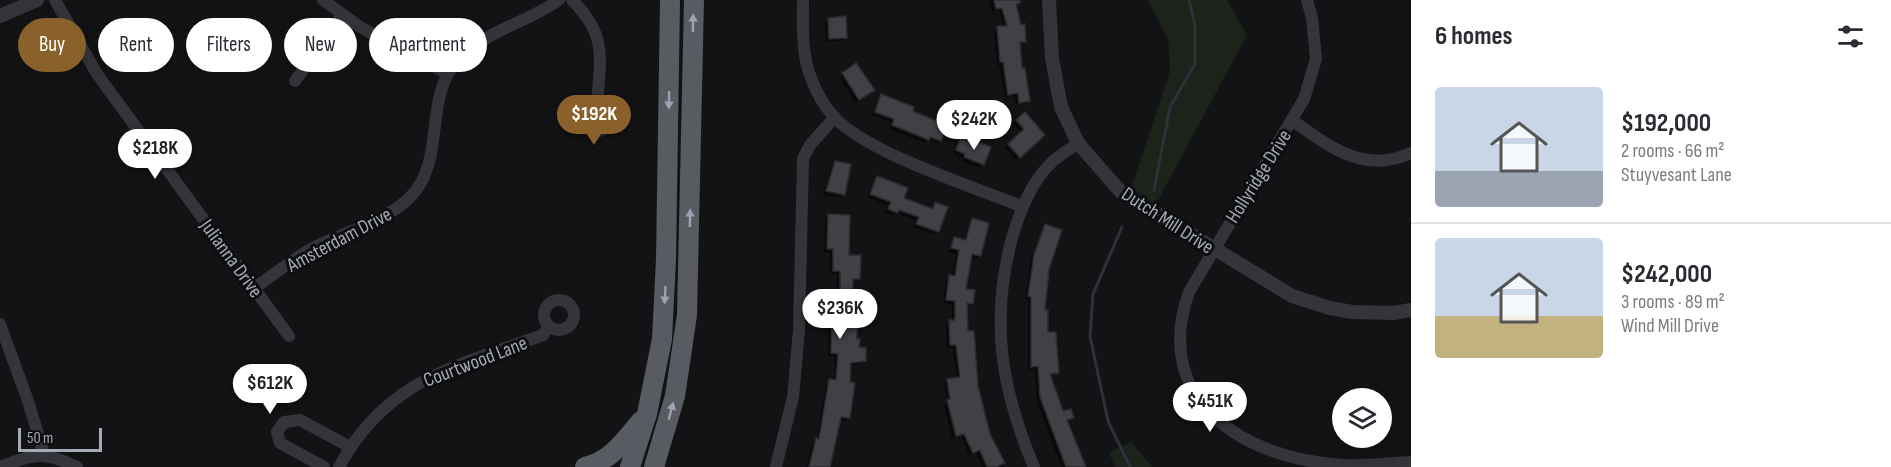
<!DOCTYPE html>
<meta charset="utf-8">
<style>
:root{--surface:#fff;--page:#f2f2f3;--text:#2b2b33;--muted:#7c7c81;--line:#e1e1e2;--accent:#8a612b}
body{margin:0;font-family:"Sofia Sans Condensed",sans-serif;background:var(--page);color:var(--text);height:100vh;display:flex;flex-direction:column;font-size:22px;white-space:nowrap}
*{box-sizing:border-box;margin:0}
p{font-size:20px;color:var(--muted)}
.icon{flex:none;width:33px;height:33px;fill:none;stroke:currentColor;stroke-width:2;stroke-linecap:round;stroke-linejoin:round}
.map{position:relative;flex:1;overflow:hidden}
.details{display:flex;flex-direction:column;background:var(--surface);width:480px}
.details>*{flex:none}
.guide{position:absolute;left:18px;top:18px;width:570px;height:54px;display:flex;gap:12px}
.controls{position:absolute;left:1332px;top:388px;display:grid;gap:12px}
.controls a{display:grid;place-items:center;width:60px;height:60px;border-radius:50%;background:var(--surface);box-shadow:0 6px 24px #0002;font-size:30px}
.scale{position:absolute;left:18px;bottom:15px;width:84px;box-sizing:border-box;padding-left:6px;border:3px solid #a4abb6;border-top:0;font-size:16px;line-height:21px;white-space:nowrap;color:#a4abb6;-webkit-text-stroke:4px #0e0e10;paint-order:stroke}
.price{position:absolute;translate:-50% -51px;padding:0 14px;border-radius:21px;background:#fff;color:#222;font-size:20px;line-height:39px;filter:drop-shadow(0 2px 3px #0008)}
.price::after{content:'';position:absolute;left:50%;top:36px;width:18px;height:14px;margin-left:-9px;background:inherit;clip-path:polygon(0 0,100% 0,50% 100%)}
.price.selected{background:var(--accent);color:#fff}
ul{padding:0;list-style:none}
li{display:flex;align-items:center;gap:18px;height:150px;padding:0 24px}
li+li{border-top:2px solid var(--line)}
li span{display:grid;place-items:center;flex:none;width:168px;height:120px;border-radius:6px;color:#555}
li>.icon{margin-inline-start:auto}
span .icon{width:72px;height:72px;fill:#fffc;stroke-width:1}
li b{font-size:26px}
h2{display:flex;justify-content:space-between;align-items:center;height:72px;padding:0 24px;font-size:26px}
.tag{padding:0 21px;border-radius:27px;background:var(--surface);box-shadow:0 6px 24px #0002;font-size:21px;line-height:54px}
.tag.selected{background:var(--accent);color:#fff}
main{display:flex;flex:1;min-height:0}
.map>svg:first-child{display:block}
.green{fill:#1b231b}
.shadow{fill:#0007}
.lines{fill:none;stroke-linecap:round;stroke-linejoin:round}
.stream{stroke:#293339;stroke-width:3}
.building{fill:#3f4145;stroke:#2d2d31;stroke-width:1.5}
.minor{stroke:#34353a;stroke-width:12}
.tertiary{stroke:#34353a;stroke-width:14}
.trunk{stroke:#585b62;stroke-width:20}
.oneway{fill:#9ca3ae}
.labels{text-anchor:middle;stroke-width:6;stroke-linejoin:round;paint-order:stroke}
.street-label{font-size:20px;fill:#a4abb6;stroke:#0e0e10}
</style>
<main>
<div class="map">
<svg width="1411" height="467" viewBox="0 0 1411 467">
<rect width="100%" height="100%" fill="#131315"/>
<g class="green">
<polygon points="1148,0 1227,0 1247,35 1156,204 1131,189 1170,71 1168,39"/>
<polygon points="1131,442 1152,467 1115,467 1109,453"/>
</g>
<g class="shadow">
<polygon points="989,0 1013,0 1025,41 1018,45 1020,70 1029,100 1025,104 1016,105 1014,96 1005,98 999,65 997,65 994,32 1004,27 999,10 992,12"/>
<polygon points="829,19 846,37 842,41 826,42 825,23"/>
<polygon points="843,74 869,93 855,103 840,78"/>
<polygon points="882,96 946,126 940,141 936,144 927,140 924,143 889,129 892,123 872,115"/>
<polygon points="1024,114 1043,135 1016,160 1005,148 1022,133 1013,124"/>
<polygon points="961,140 982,164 979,168 961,161 963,158 953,154"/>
<polygon points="836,162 844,194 840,198 823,195 832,166"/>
<polygon points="877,177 902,199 931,210 936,203 937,231 934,235 913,227 916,221 896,213 893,216 885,213 888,206 867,197"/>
<polygon points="828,216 859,278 852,282 856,340 864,361 860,364 850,366 849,417 845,421 839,420 829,467 807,467 812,443 817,440 826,385 834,382 835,357 828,356 829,301 837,297 837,274 830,274 830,252 824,252 825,219"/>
<polygon points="972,220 979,255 976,259 970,257 965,290 971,303 966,306 967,332 976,386 989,434 1004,467 982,467 976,453 969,456 961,436 952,438 944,405 947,402 944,384 948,381 957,379 952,348 946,348 946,326 952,322 952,304 943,303 946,280 952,277 956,254 948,252 955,238 964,241"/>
<polygon points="1045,226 1047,268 1043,311 1058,372 1050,376 1062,413 1072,418 1066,422 1085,467 1061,467 1037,401 1035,369 1028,370 1028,300 1025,299 1031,260"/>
</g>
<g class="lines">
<g class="stream">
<polyline points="1154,190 1170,107 1195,64 1195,26 1189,0"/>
<polyline points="1122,227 1093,294 1090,336 1108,421 1130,467"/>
</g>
</g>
<g class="building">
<polygon points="994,0 1020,0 1020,3 1016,4 1021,25 1025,24 1026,42 1020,42 1022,68 1025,68 1030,101 1019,103 1018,93 1008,95 1003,62 1000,62 997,26 1007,26 1002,8 996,9"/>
<polygon points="846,16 847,38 829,39 828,18"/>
<polygon points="856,63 875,90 859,100 842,73"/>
<polygon points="881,94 914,107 913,111 948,126 941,141 930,137 929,140 892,125 894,119 875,112"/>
<polygon points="1025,112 1045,135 1020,158 1008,144 1024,129 1016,120"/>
<polygon points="960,138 970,142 971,139 991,147 984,165 964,157 965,154 956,150"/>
<polygon points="835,161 851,164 845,195 826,191"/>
<polygon points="877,176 908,188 904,198 933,209 935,202 948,207 939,232 916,224 919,217 899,210 898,213 888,209 891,202 870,194"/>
<polygon points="828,214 850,215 849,255 861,255 860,279 853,279 853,296 858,296 857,339 860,339 859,347 866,348 866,361 851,363 850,382 855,383 850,418 841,417 830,467 809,467 816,438 819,439 829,379 836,380 838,354 831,353 832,296 840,296 840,271 833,271 833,249 827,249"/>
<polygon points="972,218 989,223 981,256 972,254 966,289 975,290 973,304 967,303 968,331 974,331 978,386 990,434 1005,463 996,467 987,467 980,450 973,453 964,434 956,436 947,400 950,399 947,379 960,377 956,345 950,345 949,320 955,320 955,301 946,300 949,275 955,276 959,250 951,248 954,237 966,240"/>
<polygon points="1045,224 1062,230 1049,269 1045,310 1048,310 1048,332 1056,332 1057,348 1059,373 1050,374 1063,411 1071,409 1074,418 1067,420 1086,467 1066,467 1040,397 1038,366 1031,367 1031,297 1028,296 1034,255"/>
</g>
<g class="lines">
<g class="minor">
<polyline points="55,0 97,74 289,336"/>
<polyline points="323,0 360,27 448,74"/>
<path d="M 572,0 C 610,38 599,60 597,110"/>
<path d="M 803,0 C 803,26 801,53 811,78 C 816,91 825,107 834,117 C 869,154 972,186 1021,206"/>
<path d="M 1307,0 L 1312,18 L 1316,59 L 1304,99 L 1189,292 C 1150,402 1246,459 1342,465 C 1365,466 1388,463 1411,462"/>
<polyline points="295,81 342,16"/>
<circle cx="596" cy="121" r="11"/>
<path d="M 1292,120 C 1329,146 1363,175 1411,153"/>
<path d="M 254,288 C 273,275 292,260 311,249 C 345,231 395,220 417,189 C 444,151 425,94 458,60 C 486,30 527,23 559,0"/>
<circle cx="559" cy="315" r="15"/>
<polyline points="0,324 28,401 44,454"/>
<path d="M 0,467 C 34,454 44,451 77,467"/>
<polyline points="324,467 280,443 277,432 284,422 300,420 350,447"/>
<path d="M 339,467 C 386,379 457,366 543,335 L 549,326"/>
<polyline points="776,467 793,397 799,330 803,159 810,145 835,117"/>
<path d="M 1034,467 C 1001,389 990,321 1012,238 C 1020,211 1031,182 1052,162 C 1060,155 1070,149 1078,143"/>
</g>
<g class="tertiary">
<polyline points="1049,0 1052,58 1061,107 1078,143 1120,191 1292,296 1330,308 1352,312 1394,313 1411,310"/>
<polyline points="0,16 37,0"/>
</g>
<g class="trunk">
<path d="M 585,467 C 612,460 624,441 641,421"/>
<polyline points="630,467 647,414 662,339 666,259 670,0"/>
<polyline points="654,467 675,396 687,315 694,0"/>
</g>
</g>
<defs><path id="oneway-solid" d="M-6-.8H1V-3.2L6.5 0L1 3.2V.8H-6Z" transform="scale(1.5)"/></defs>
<g class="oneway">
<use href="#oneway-solid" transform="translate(693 23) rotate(-89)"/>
<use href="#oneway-solid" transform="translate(669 100) rotate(91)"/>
<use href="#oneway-solid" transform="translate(690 218) rotate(-89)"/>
<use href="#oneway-solid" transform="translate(665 295) rotate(93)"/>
<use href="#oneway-solid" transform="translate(671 411) rotate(-75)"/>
</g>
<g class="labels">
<g class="street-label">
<text transform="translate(1258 176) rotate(-58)" y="7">Hollyridge Drive</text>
<text transform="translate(1168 220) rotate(33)" y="7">Dutch Mill Drive</text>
<text transform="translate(339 239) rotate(-28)" y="7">Amsterdam Drive</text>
<text transform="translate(232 258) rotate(54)" y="7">Julianna Drive</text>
<text transform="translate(475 361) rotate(-21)" y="7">Courtwood Lane</text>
</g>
</g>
</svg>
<div class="controls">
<a><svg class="icon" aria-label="layers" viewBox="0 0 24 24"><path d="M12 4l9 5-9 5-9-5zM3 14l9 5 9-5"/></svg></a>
</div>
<div class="scale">50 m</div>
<b class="price selected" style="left:594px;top:146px">$192K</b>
<b class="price" style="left:974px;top:151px">$242K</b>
<b class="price" style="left:155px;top:180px">$218K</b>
<b class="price" style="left:840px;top:340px">$236K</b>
<b class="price" style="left:270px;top:415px">$612K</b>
<b class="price" style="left:1210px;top:433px">$451K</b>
<div class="guide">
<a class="tag selected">Buy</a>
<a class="tag">Rent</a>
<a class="tag">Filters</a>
<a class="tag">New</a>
<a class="tag">Apartment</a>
</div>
</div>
<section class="details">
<h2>6 homes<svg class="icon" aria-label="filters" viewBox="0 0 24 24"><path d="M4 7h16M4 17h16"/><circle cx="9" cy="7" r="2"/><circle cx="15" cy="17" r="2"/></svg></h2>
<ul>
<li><span style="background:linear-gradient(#c9d6e8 70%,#9aa5b1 0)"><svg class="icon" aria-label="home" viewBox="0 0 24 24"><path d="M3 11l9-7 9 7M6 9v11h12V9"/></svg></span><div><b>$192,000</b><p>2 rooms · 66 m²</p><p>Stuyvesant Lane</p></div></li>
<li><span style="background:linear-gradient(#c9d6e8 65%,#c2b280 0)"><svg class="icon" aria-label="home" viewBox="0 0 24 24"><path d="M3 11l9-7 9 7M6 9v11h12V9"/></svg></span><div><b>$242,000</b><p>3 rooms · 89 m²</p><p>Wind Mill Drive</p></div></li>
</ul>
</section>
</main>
